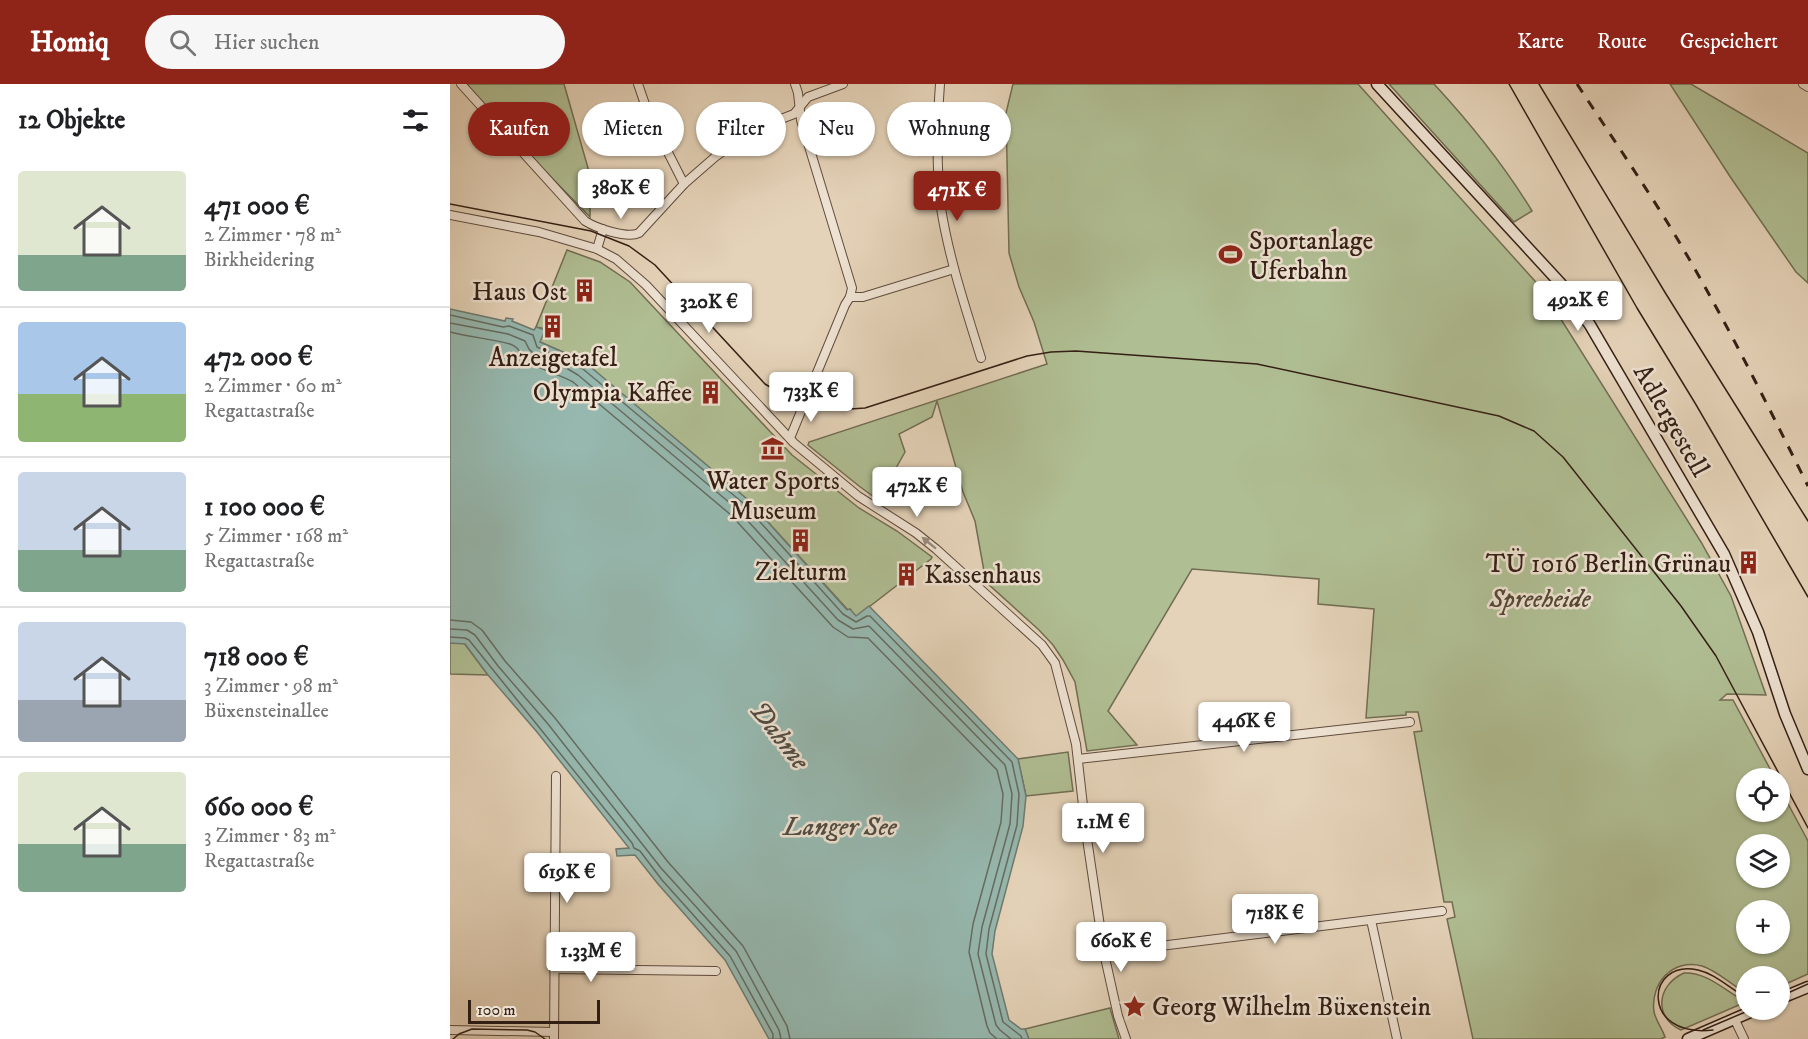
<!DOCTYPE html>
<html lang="de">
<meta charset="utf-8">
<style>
:root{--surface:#fff;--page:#f6f6f6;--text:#202124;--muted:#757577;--line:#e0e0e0;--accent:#8f2418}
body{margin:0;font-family:"IM FELL DW Pica",serif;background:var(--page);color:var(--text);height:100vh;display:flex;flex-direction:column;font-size:22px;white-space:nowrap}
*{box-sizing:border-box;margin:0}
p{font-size:20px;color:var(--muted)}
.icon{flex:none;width:33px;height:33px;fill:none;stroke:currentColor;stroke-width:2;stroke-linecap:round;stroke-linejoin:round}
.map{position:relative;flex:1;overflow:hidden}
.panel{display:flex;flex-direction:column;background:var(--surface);width:450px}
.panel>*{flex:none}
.guide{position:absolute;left:18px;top:18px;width:570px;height:54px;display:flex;gap:12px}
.controls{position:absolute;left:1286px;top:684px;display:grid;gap:12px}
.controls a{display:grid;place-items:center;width:54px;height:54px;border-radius:50%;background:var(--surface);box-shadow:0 2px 4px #0004;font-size:30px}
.scale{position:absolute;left:18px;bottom:15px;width:132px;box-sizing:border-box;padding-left:6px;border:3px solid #341f15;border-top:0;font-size:16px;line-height:21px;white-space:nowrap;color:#341f15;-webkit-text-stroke:4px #eee2d2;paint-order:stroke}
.price{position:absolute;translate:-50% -51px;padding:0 14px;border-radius:6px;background:#fff;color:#222;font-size:20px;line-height:39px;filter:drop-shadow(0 2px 3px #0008)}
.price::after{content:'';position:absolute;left:50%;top:36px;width:18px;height:14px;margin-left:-9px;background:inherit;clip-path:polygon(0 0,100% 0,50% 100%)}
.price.current{background:var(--accent);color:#fff}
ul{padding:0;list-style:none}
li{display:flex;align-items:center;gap:18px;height:150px;padding:0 18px}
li+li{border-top:2px solid var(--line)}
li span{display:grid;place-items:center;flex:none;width:168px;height:120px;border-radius:6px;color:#555}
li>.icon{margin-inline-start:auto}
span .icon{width:72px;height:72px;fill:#fffc;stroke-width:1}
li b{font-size:26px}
h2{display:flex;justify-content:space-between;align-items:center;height:72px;padding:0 18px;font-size:26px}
.pill{padding:0 21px;border-radius:27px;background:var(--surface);box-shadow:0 2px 4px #0004;font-size:21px;line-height:54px}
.pill.current{background:var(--accent);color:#fff}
header{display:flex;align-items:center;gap:36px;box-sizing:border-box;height:84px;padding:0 30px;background:var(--accent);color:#fff}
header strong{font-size:28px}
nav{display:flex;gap:33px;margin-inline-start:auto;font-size:21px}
.search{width:420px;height:54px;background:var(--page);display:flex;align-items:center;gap:15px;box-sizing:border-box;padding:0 21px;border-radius:33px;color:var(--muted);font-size:22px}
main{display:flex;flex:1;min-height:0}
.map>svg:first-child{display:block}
.green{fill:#b0be93;stroke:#726e54;stroke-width:1.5;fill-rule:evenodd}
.water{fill:#96b8af;stroke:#6f7b71;stroke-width:1.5}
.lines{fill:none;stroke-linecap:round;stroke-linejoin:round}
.shore{stroke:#656c62;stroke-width:1.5}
.minor-casing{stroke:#604c3e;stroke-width:10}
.secondary-casing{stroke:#341f15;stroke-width:13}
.minor{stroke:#eee2d2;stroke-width:8}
.secondary{stroke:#eee2d2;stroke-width:10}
.tram{stroke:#341f15;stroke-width:1.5}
.rail{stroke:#341f15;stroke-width:3;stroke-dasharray:10 10;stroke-linecap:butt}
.oneway{fill:#9a8a7d}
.labels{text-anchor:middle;stroke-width:5;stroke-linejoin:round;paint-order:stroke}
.poi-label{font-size:26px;fill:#341f15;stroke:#eee2d2;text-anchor:start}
.street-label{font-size:26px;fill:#341f15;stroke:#eee2d2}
.park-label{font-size:26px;font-style:italic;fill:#534734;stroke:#eee2d2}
.water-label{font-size:27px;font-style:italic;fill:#514d43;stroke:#eee2d2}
</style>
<header>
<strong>Homiq</strong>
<div class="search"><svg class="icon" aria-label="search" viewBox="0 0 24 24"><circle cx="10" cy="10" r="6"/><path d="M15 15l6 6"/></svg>Hier suchen</div>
<nav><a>Karte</a><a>Route</a><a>Gespeichert</a></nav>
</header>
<main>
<section class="panel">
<h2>12 Objekte<svg class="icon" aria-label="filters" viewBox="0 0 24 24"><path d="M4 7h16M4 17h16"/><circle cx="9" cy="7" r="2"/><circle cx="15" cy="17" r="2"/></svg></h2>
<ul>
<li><span style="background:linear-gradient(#dfe7d0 70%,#7fa58c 0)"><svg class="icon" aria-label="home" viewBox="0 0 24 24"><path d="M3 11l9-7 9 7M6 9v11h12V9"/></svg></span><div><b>471 000 €</b><p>2 Zimmer · 78 m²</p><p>Birkheidering</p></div></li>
<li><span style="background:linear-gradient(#a9c7e8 60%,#8fb573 0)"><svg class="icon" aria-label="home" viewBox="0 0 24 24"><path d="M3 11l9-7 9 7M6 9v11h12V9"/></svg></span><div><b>472 000 €</b><p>2 Zimmer · 60 m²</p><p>Regattastraße</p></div></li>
<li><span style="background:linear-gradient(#c9d6e8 65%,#7fa58c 0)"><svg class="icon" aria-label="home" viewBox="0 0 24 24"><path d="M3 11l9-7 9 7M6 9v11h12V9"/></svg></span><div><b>1 100 000 €</b><p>5 Zimmer · 168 m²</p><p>Regattastraße</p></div></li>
<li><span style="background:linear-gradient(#c9d6e8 65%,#9aa5b1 0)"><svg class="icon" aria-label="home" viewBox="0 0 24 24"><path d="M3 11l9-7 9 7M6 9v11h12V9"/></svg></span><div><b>718 000 €</b><p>3 Zimmer · 98 m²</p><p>Büxensteinallee</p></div></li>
<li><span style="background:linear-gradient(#dfe7d0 60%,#7fa58c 0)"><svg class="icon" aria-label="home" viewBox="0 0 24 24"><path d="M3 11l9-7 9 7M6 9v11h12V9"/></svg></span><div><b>660 000 €</b><p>3 Zimmer · 83 m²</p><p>Regattastraße</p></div></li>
</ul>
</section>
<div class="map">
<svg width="1358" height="955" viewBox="0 0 1358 955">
<rect width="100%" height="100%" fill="#e5d3b9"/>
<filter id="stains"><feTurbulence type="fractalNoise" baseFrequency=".00333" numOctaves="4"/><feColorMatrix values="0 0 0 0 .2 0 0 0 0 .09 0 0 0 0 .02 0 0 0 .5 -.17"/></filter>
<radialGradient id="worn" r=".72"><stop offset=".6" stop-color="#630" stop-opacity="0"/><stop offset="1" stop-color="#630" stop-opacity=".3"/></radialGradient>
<g class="green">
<polygon points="10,0 114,0 140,91 140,133"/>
<path d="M 563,0 L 908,0 L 1092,205 L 1251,458 L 1281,512 L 1316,611 L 1277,610 L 1270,616 L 1283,616 L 1325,694 L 1296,694 L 1296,728 L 1329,728 L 1329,703 L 1358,757 L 1358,890 L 1329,903 L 1329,892 L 1296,892 L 1296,909 C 1281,901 1268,887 1252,882 C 1223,874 1200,899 1204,928 C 1206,937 1212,944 1215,953 L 1211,955 L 1023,955 L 997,835 L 1005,833 L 1002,818 L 994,818 L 964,648 L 972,647 L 968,628 L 956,628 L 956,631 L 916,634 L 924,525 L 868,520 L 869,495 L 742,485 L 658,627 L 687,661 L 637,667 L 625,598 L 613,576 L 603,561 L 589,546 L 536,498 L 525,437 L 513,408 L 487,317 L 482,333 L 449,350 L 455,368 L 428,416 L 409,402 L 358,361 L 359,358 L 597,280 L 584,238 L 569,203 L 559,169 L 556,29 ZM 1296,760 L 1329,760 L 1329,794 L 1296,794 ZM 1296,826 L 1329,826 L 1329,860 L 1296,860 Z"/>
<path d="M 939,0 L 984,0 C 1021,40 1054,81 1082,127 L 1064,138 Z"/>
<polygon points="1220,0 1241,0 1358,69 1358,199 1346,188 1281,94"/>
<polygon points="117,166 150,178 180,198 342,371 409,424 447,447 482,473 481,475 406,533 400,525 398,526 297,415 285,405 137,280 124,273 90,258 92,244 86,243"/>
<polygon points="0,559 14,559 38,591 0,590"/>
<polygon points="618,668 623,707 576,712 568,675"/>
<path d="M 1234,889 C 1258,888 1275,907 1296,918 L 1231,946 C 1203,933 1207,901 1234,889 Z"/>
<polygon points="660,924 669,955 579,955 575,945"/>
</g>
<polygon class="water" points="0,225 55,237 56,234 63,235 62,237 84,246 86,243 95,246 90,258 124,273 137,280 285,405 297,415 397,526 400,525 406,532 419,522 568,675 576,712 573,742 545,847 542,870 559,936 571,945 575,945 579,955 319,955 275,876 208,800 185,771 167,772 166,765 179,764 87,648 38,591 15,560 0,559"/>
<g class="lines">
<g class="shore">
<polyline points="0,231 53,243 59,242 83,251 87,263 121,278 133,285 293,419 393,530 406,538 417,532 420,532 562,678 569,710 567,741 539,845 536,870 553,938 571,952 572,955"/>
<polyline points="0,239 58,250 75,257 79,265 84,270 118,285 128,291 287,425 388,536 403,545 419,542 555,681 562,710 560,740 532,843 528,870 546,941 550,946 561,955"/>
<path d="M 0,248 C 19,253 42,255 60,260 C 71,264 69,270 76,276 C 87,285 109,290 123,298 L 281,431 L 383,543 L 398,553 L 418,554 L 547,686 L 553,710 L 551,738 L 523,840 L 519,868 L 537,942 L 540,949 L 547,955"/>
<polyline points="0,536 21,538 32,546 55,577 105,634 218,778 293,862 337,942 340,955"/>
<polyline points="0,545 17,546 25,551 48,582 98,640 211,784 286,867 329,946 331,955"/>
<polyline points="0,553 15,554 19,556 182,759 184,764 190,767 212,796 280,872 323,950 323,955"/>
</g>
<defs>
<g id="minor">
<path d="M 11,0 L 135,137 C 146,144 177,155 189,149 L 234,100 L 265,73 L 293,53 L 313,42 L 344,30 L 358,13 L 393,0"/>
<polyline points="188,0 198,29 234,100"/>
<path d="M 490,0 C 487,41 486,83 491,124 C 499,175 516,225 531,274"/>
<polyline points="1353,0 1358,3"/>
<polyline points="0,131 89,148 147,165 166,175 196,201 344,359 408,412 466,449 486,465 592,561 605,579 626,660 636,748 654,869 668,932 676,955"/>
<polyline points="147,165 153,145"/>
<polyline points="400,213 413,213 504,185"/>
<polyline points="340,354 395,221 400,213 402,204 351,36 348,9 345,0"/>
<polyline points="628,675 960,638"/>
<polyline points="921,836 947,955"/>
<polyline points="654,869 992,827"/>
<polyline points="104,885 266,887"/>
<polyline points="1284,934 1294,955"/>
<polyline points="0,946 104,948"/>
<polyline points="104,955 106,692"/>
</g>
<g id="secondary">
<polyline points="927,0 1111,200 1140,241 1274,470 1308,548 1335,630 1358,685"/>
<polyline points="1329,915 1358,903"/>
<polyline points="1238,955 1305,926"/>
</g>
</defs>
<use href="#minor" class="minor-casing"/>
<use href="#secondary" class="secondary-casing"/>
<use href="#minor" class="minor"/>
<use href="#secondary" class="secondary"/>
<g class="tram">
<polyline points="1059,0 1187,224 1245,319 1358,513"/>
<polyline points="1089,0 1216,210 1358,437"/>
<polyline points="0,120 141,147 179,162 205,181 315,300 340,315 360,322 386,326 415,324 577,272 601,268 626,267 807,280 1049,332 1084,347 1113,373 1231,522 1266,572 1358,744"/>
<polyline points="1329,913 1358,900"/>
<polyline points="1253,946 1300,926"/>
<path d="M 1263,946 C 1190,955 1195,874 1248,886 C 1266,890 1280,905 1296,913"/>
<polyline points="3,955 9,950 22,945 77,946 85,948 95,955"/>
</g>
<path class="rail" d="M 1127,0 C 1158,47 1189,93 1219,141 C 1270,225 1314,314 1358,402"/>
</g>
<defs><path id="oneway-solid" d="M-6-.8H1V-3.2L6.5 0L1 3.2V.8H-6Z" transform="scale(1.5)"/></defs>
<use class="oneway" href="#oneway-solid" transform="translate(479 459) rotate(-141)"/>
<defs>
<symbol id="stadium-bare" viewBox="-9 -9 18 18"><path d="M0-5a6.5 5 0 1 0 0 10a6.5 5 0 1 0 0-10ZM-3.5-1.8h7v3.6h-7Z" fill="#8f2418" stroke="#eee2d2" stroke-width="2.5" paint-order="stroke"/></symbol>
<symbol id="building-bare" viewBox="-9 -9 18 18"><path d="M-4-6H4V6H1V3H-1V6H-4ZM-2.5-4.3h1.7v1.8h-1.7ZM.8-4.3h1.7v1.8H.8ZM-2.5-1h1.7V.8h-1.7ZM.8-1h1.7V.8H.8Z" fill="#8f2418" stroke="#eee2d2" stroke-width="2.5" paint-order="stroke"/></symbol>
<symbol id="museum-bare" viewBox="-9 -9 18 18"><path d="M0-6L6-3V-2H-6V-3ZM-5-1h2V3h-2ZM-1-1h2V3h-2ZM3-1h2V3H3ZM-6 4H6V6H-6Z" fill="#8f2418" stroke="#eee2d2" stroke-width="2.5" paint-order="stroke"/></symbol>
<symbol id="sight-bare" viewBox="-9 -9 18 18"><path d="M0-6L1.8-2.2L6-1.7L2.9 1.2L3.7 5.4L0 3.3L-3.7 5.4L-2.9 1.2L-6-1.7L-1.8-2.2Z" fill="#8f2418" stroke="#eee2d2" stroke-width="2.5" paint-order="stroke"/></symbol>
</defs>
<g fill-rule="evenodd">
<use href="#stadium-bare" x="764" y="154" width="33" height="33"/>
<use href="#building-bare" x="118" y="190" width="33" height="33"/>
<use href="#building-bare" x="86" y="226" width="33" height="33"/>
<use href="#building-bare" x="244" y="292" width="33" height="33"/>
<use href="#museum-bare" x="306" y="348" width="33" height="33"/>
<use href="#building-bare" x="334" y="440" width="33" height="33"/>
<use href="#building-bare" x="1282" y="462" width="33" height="33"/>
<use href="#building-bare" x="440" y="474" width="33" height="33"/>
<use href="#sight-bare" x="668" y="906" width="33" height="33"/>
</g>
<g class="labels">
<g class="poi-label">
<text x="799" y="165">Sportanlage<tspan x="799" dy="30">Uferbahn</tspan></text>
<text x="117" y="216" text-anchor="end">Haus Ost</text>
<text x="103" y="282" text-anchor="middle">Anzeigetafel</text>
<text x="242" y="317" text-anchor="end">Olympia Kaffee</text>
<text x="323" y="405" text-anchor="middle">Water Sports<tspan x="323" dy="30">Museum</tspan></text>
<text x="1281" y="488" text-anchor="end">TÜ 1016 Berlin Grünau</text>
<text x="351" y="496" text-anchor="middle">Zielturm</text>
<text x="474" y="499">Kassenhaus</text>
<text x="702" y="931">Georg Wilhelm Büxenstein</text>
</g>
<g class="street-label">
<text transform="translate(1222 336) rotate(60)" y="9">Adlergestell</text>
</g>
<g class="park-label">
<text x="1090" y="523">Spreeheide</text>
</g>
<g class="water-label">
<text transform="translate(330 651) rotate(52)" y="9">Dahme</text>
<text x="390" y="751">Langer See</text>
</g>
</g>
<rect width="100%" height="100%" filter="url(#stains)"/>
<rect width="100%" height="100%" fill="url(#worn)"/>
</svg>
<div class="controls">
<a><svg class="icon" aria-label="locate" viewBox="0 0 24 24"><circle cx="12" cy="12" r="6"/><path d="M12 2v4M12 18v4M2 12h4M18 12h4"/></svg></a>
<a><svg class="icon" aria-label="layers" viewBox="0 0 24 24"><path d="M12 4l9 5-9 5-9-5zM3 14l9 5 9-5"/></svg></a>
<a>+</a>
<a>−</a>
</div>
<div class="scale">100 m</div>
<b class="price" style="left:171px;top:136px">380K €</b>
<b class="price current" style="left:507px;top:138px">471K €</b>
<b class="price" style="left:1128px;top:248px">492K €</b>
<b class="price" style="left:259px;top:250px">320K €</b>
<b class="price" style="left:361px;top:339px">733K €</b>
<b class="price" style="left:467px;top:434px">472K €</b>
<b class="price" style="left:794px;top:669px">446K €</b>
<b class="price" style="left:653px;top:770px">1.1M €</b>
<b class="price" style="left:117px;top:820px">619K €</b>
<b class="price" style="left:825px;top:861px">718K €</b>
<b class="price" style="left:671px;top:889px">660K €</b>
<b class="price" style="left:141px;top:899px">1.33M €</b>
<div class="guide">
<a class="pill current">Kaufen</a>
<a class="pill">Mieten</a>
<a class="pill">Filter</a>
<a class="pill">Neu</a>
<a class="pill">Wohnung</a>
</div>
</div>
</main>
